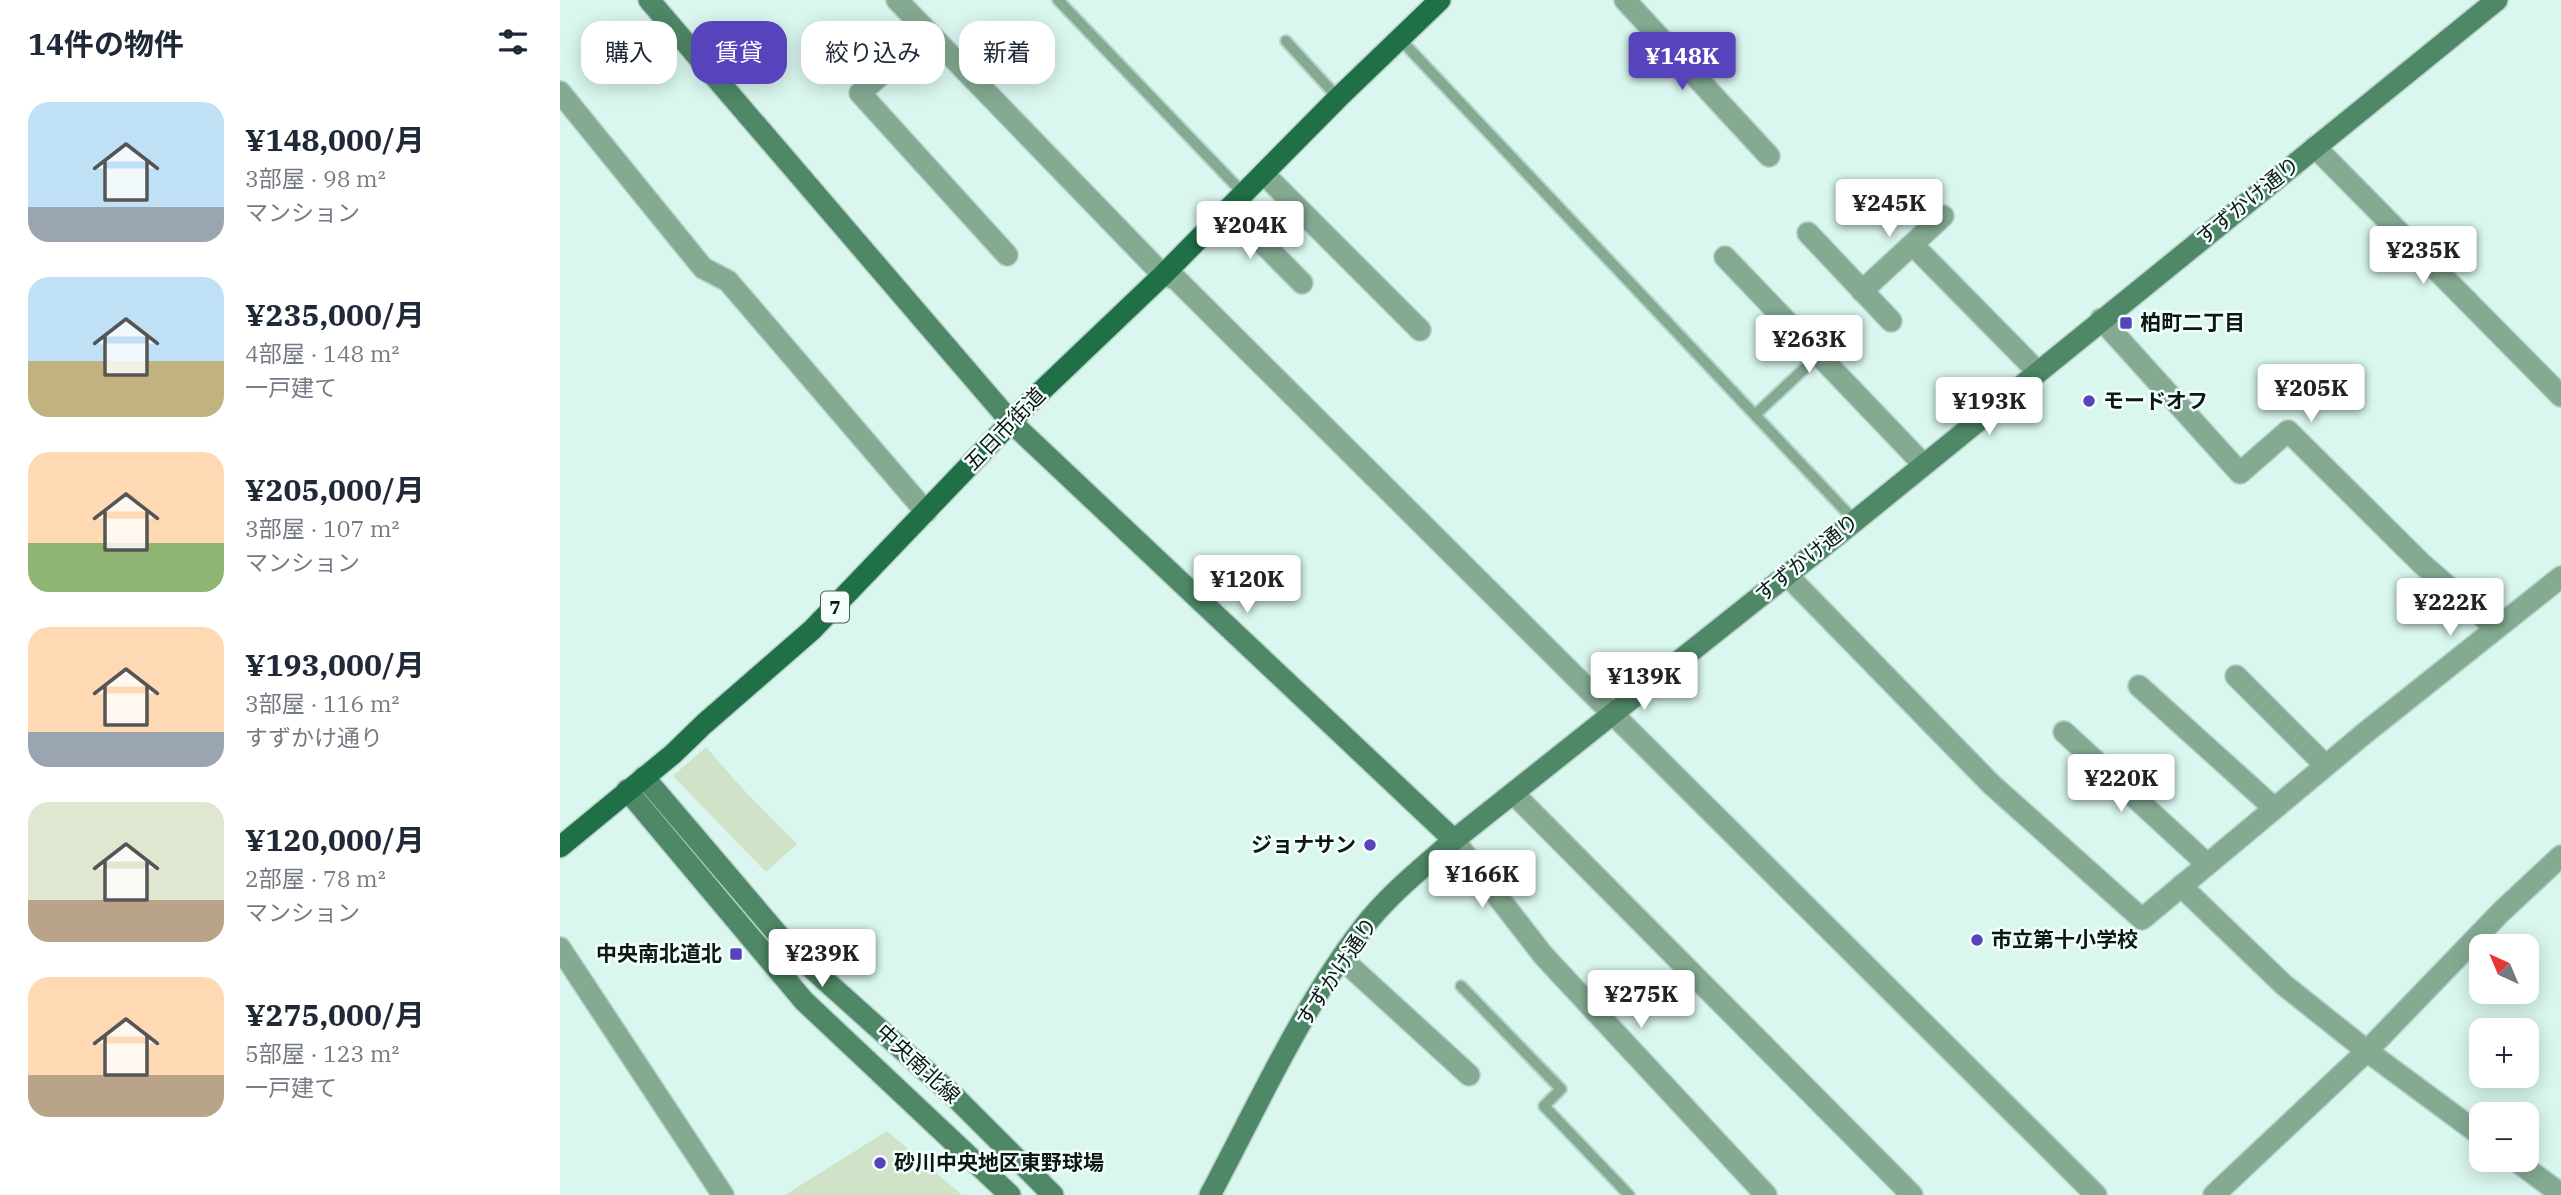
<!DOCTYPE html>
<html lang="ja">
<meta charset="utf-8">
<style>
:root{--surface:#fff;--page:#f6f6f7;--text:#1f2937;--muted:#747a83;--accent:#5743bb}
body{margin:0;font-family:"IBM Plex Serif","Noto Sans JP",serif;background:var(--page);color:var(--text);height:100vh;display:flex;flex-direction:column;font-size:26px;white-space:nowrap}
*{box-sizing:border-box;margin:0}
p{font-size:23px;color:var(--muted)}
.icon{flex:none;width:38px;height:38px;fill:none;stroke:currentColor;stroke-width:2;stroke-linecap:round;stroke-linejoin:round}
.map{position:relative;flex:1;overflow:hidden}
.sheet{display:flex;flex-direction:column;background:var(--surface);width:560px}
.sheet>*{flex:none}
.guide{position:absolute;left:21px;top:21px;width:665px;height:63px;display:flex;gap:14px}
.needle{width:46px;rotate:316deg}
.fabs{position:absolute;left:1909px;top:934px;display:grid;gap:14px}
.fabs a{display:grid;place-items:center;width:70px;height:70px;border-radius:14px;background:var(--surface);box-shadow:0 4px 18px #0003;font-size:35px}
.price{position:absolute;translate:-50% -60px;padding:0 16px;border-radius:7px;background:#fff;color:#222;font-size:23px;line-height:46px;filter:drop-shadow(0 2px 4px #0008)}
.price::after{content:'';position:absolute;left:50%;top:42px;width:21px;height:16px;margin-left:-10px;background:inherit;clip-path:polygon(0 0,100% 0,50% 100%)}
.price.on{background:var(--accent);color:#fff}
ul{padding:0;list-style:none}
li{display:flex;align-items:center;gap:21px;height:175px;padding:0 28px}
li span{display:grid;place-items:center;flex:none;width:196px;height:140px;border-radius:21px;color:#555}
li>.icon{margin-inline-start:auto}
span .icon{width:84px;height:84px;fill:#fffc;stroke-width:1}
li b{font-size:30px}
h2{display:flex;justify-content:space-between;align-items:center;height:84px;padding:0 28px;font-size:30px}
.pill{padding:0 24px;border-radius:21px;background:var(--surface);box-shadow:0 4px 18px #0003;font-size:24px;line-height:63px}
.pill.on{background:var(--accent);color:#fff}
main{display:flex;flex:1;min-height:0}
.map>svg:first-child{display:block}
.green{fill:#d0e2c7}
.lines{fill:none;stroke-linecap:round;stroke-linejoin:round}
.lane-casing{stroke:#b8d2cc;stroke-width:14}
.street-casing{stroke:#b8d2cc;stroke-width:24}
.secondary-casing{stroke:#b8d2cc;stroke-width:24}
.primary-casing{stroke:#b8d2cc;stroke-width:24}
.lane{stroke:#84aa92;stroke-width:10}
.street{stroke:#84aa92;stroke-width:21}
.secondary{stroke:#4e8866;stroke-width:21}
.primary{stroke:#1f6f47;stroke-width:21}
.poi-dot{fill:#5743bb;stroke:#f3fffc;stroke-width:2.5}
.labels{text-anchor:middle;stroke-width:5;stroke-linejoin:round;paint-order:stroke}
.shield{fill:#f3fffc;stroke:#525d5a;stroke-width:2}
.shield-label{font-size:19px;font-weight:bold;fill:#0d1815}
.street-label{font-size:21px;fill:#0d1815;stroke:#f3fffc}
.poi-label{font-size:21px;font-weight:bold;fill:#0d1815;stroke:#f3fffc;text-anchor:start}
</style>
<main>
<section class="sheet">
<h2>14件の物件<svg class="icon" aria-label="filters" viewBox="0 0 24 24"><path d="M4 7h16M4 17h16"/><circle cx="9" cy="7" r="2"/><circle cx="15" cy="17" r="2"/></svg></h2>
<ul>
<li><span style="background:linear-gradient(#bfe0f5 75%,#9aa5b1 0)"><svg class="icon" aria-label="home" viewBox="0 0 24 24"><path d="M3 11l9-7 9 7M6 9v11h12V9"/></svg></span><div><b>¥148,000/月</b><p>3部屋 · 98 m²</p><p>マンション</p></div></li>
<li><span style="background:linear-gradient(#bfe0f5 60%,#c2b280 0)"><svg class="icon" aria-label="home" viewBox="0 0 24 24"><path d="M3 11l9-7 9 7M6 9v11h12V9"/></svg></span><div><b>¥235,000/月</b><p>4部屋 · 148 m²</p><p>一戸建て</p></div></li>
<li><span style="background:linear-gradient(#ffd9b3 65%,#8fb573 0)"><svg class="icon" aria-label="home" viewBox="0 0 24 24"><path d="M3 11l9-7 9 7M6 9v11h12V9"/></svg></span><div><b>¥205,000/月</b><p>3部屋 · 107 m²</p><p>マンション</p></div></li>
<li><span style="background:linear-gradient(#ffd9b3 75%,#9aa5b1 0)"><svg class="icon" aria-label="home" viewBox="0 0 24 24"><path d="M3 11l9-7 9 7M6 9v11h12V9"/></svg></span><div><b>¥193,000/月</b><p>3部屋 · 116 m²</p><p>すずかけ通り</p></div></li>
<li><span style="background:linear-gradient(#dfe7d0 70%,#b9a48a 0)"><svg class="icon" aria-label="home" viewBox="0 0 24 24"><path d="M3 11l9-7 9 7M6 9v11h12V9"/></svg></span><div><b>¥120,000/月</b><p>2部屋 · 78 m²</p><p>マンション</p></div></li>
<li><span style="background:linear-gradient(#ffd9b3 70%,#b9a48a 0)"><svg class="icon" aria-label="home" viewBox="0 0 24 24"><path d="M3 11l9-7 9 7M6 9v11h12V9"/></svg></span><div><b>¥275,000/月</b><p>5部屋 · 123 m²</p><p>一戸建て</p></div></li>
</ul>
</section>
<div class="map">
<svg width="2001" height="1195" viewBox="0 0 2001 1195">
<rect width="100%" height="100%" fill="#d9f6ef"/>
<g class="green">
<polygon points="146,747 181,787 237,844 206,872 113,776"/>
<polygon points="327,1131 402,1195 225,1195"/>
</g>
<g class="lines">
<defs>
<g id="lane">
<polyline points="498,0 684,194"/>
<polyline points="840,39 1295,521"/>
<polyline points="726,41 778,98"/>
<polyline points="1196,414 1259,355"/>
<polyline points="901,986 1001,1089 984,1106 1069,1195"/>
</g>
<g id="street">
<polyline points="337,0 603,275 616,279 1536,1195"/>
<polyline points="1065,0 1209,156"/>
<polyline points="369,33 300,93 447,255"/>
<polyline points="0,92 143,268 168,281 366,512"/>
<polyline points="1755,147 2001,396"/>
<polyline points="704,174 860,330"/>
<polyline points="669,209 742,283"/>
<polyline points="1248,233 1331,321"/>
<polyline points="1353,245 1477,371"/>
<polyline points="1165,257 1363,464"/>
<polyline points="1302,291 1383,216"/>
<polyline points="1541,319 1680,473 1728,431 1862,564 1936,628"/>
<polyline points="1227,575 1431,784 1582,919 1805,733 2001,577"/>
<polyline points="1676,676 1765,765"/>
<polyline points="1579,686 1714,808"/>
<polyline points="1504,732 1647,864"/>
<polyline points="953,793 1352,1195"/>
<polyline points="894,840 983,955 1206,1195"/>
<polyline points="1621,886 1724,985 1807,1051 1922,1136"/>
<polyline points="0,948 163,1195"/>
<polyline points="781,958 909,1075"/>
<polyline points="1955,1160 2001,1194"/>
<polyline points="1654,1195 1807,1051 1941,912 2001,856"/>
</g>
<g id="secondary">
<polyline points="89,0 451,422 894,840"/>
<polyline points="84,777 221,938 249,966 394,1096 493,1195"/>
<polyline points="67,790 244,1001 450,1195"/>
<path d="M 650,1195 C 697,1107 741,1009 802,929 C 828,895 862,868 894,840 L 1295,521 L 1937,0"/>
</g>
<polyline id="primary" points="0,847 113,754 144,724 252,630 474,398 603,275 778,98 880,0"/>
</defs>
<use href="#lane" class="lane-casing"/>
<use href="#street" class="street-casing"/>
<use href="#secondary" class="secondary-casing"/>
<use href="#primary" class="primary-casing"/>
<use href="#lane" class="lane"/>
<use href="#street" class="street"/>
<use href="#secondary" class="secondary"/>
<use href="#primary" class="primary"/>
</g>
<g class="poi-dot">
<rect x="1559" y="316" width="14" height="14" rx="3.5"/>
<circle cx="1529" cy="401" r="7"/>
<circle cx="810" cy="845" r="7"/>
<circle cx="1417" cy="940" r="7"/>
<rect x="169" y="947" width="14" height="14" rx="3.5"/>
<circle cx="320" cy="1163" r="7"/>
</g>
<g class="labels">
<rect class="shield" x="261" y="591.5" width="28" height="31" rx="5"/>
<g class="shield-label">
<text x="275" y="614">7</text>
</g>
<g class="street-label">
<text transform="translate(1688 201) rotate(-39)" y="7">すずかけ通り</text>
<text transform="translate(445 429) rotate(-46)" y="7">五日市街道</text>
<text transform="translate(1247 558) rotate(-39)" y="7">すずかけ通り</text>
<text transform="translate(777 972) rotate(-56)" y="7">すずかけ通り</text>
<text transform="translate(358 1064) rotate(43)" y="7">中央南北線</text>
</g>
<g class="poi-label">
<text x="1580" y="330">柏町二丁目</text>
<text x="1543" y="408">モードオフ</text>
<text x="796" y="852" text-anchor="end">ジョナサン</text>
<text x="1431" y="947">市立第十小学校</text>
<text x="162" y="961" text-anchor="end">中央南北道北</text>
<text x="334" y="1170">砂川中央地区東野球場</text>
</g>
</g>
</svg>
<div class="fabs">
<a><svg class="needle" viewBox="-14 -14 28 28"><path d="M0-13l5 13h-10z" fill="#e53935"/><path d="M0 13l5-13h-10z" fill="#747a83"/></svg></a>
<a>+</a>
<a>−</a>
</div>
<b class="price on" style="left:1122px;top:92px">¥148K</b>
<b class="price" style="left:1329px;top:239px">¥245K</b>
<b class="price" style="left:690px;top:261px">¥204K</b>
<b class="price" style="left:1863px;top:286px">¥235K</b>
<b class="price" style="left:1249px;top:375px">¥263K</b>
<b class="price" style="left:1751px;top:424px">¥205K</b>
<b class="price" style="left:1429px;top:437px">¥193K</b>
<b class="price" style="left:687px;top:615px">¥120K</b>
<b class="price" style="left:1890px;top:638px">¥222K</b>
<b class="price" style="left:1084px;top:712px">¥139K</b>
<b class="price" style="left:1561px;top:814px">¥220K</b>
<b class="price" style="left:922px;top:910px">¥166K</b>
<b class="price" style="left:262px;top:989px">¥239K</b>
<b class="price" style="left:1081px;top:1030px">¥275K</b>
<div class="guide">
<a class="pill">購入</a>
<a class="pill on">賃貸</a>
<a class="pill">絞り込み</a>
<a class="pill">新着</a>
</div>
</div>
</main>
